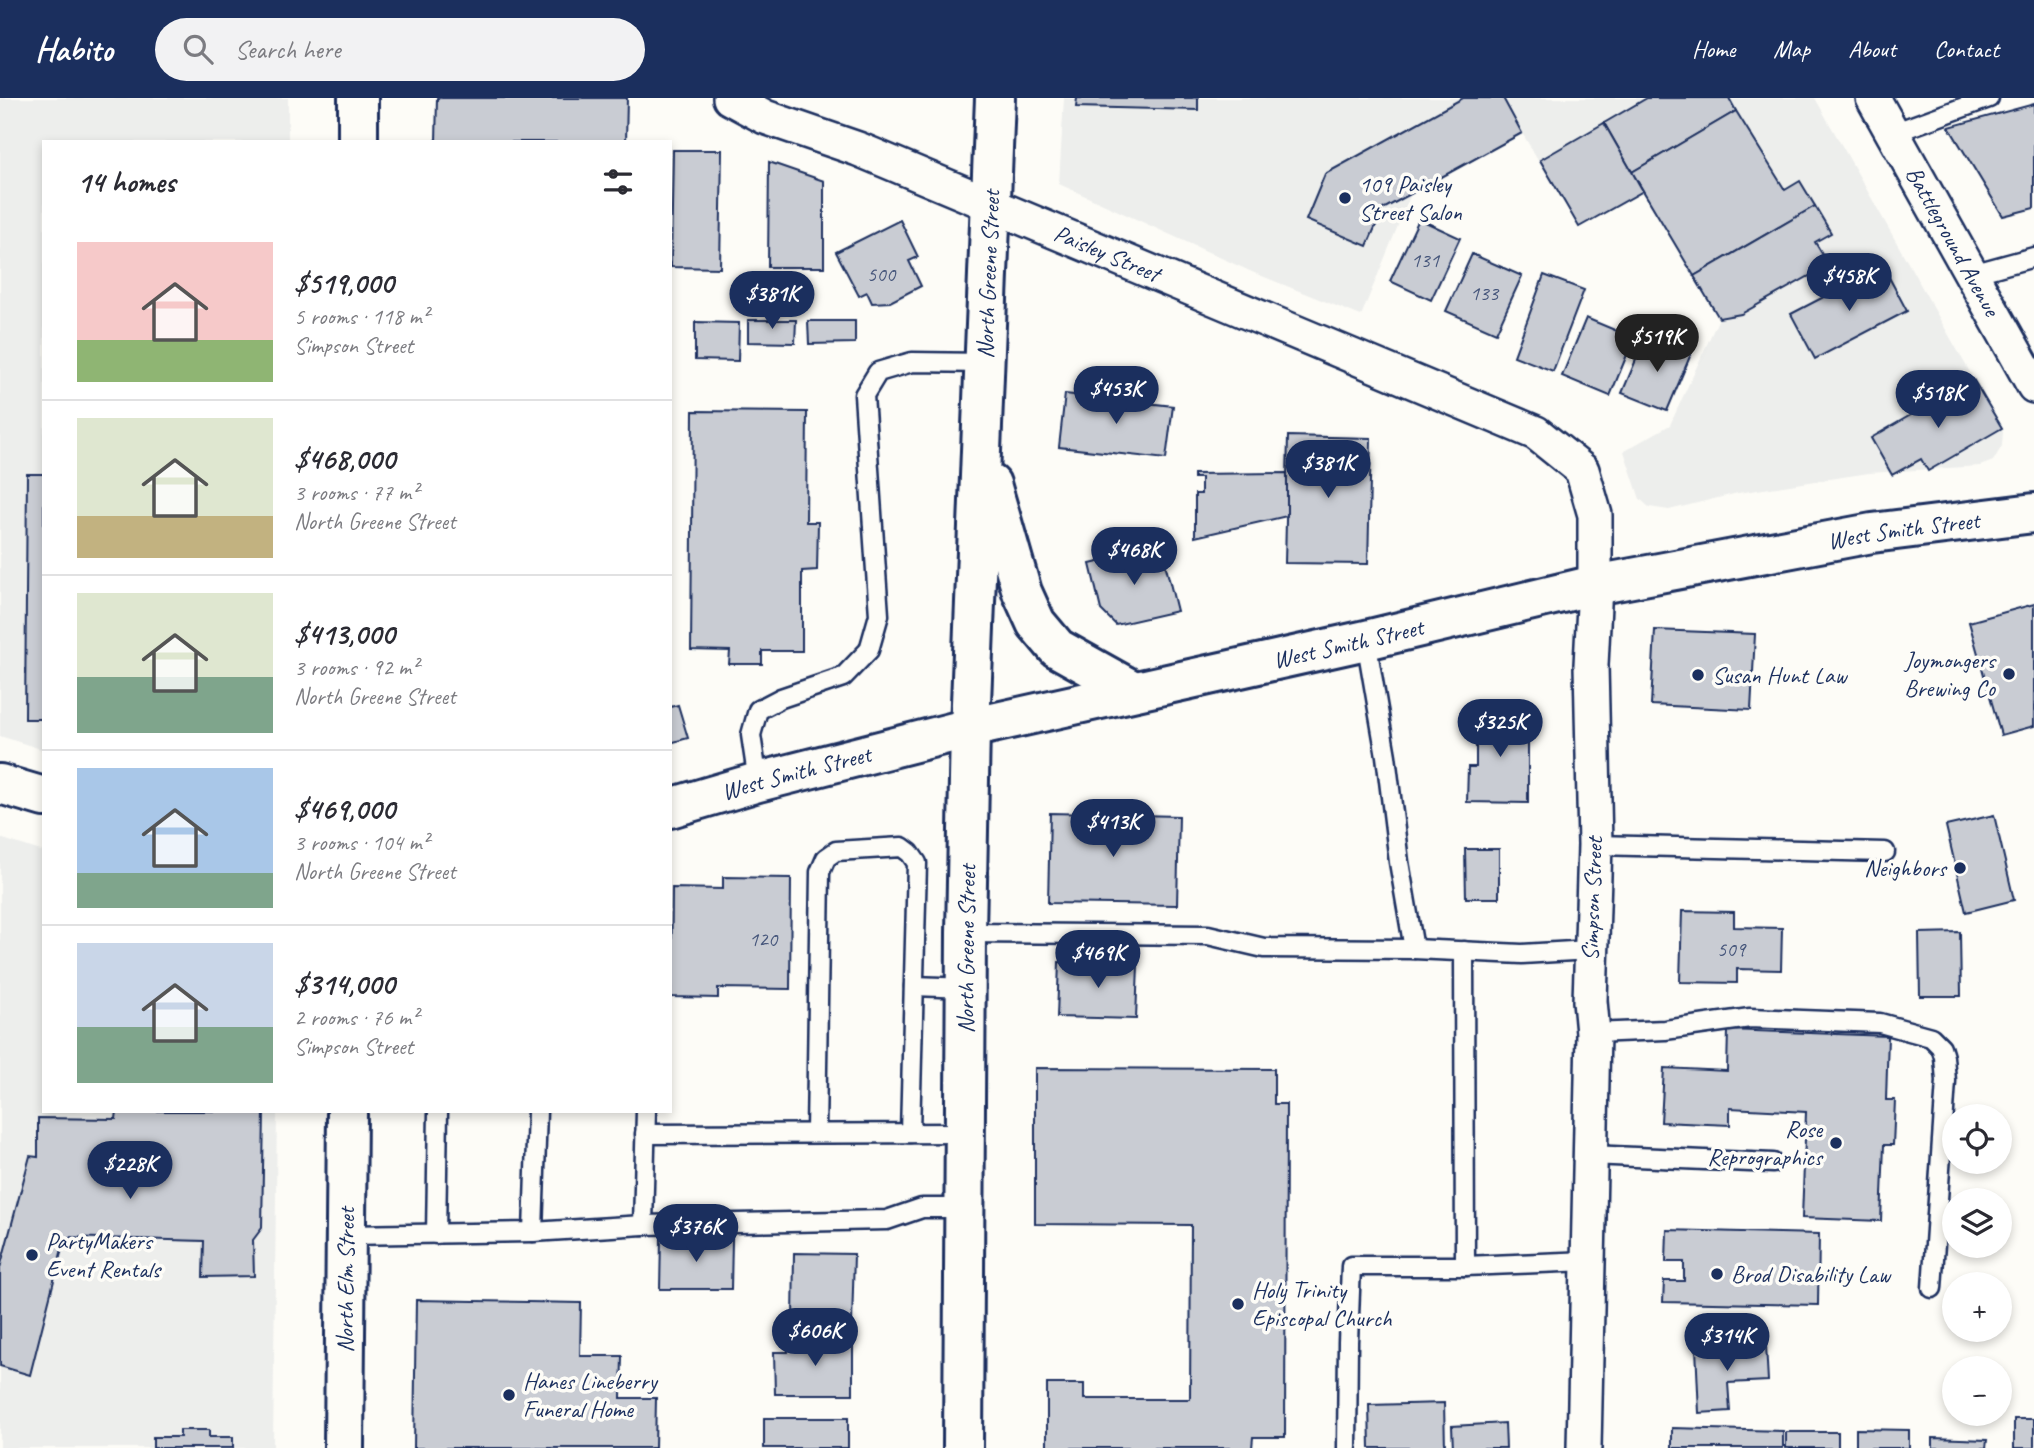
<!DOCTYPE html>
<meta charset="utf-8">
<style>
:root{--surface:#fff;--page:#f2f2f3;--text:#2b2b33;--muted:#7c7c81;--line:#e1e1e2;--accent:#1b2f5e}
body{margin:0;font-family:Caveat,sans-serif;background:var(--page);color:var(--text);height:100vh;display:flex;flex-direction:column;font-size:26px;white-space:nowrap}
*{box-sizing:border-box;margin:0}
p{font-size:23px;color:var(--muted)}
.icon{flex:none;width:38px;height:38px;fill:none;stroke:currentColor;stroke-width:2;stroke-linecap:round;stroke-linejoin:round}
.map{position:relative;flex:1;overflow:hidden}
.details{position:absolute;left:42px;top:42px;width:630px;height:973px;display:flex;flex-direction:column;background:var(--surface);border-radius:0px;box-shadow:0 4px 10px #0003}
.details>*{flex:none}
.tools{position:absolute;left:1942px;top:1006px;display:grid;gap:14px}
.tools a{display:grid;place-items:center;width:70px;height:70px;border-radius:50%;background:var(--surface);box-shadow:0 4px 10px #0003;font-size:35px}
.price{position:absolute;translate:-50% -60px;padding:0 16px;border-radius:24px;background:var(--accent);color:#fff;font-size:23px;line-height:46px;filter:drop-shadow(0 2px 4px #0008)}
.price::after{content:'';position:absolute;left:50%;top:42px;width:21px;height:16px;margin-left:-10px;background:inherit;clip-path:polygon(0 0,100% 0,50% 100%)}
.price.on{background:#222;color:#fff}
ul{padding:0;list-style:none}
li{display:flex;align-items:center;gap:21px;height:175px;padding:0 35px}
li+li{border-top:2px solid var(--line)}
li span{display:grid;place-items:center;flex:none;width:196px;height:140px;border-radius:0px;color:#555}
li>.icon{margin-inline-start:auto}
span .icon{width:84px;height:84px;fill:#fffc;stroke-width:1}
li b{font-size:30px}
h2{display:flex;justify-content:space-between;align-items:center;height:84px;padding:0 35px;font-size:30px}
header{display:flex;align-items:center;gap:42px;box-sizing:border-box;height:98px;padding:0 35px;background:var(--accent);color:#fff}
header strong{font-size:33px}
nav{display:flex;gap:38px;margin-inline-start:auto;font-size:24px}
.search{width:490px;height:63px;background:var(--page);display:flex;align-items:center;gap:18px;box-sizing:border-box;padding:0 24px;border-radius:38px;color:var(--muted);font-size:26px}
.map>svg:first-child{display:block}
.built{fill:#edeeec}
.building{fill:#c9ccd3;stroke:#1b2f5e;stroke-width:2}
.lines{fill:none;stroke-linecap:round;stroke-linejoin:round}
.lane-casing{stroke:#1b2f5e;stroke-width:23}
.street-casing{stroke:#1b2f5e;stroke-width:38}
.secondary-casing{stroke:#1b2f5e;stroke-width:44}
.primary-casing{stroke:#1b2f5e;stroke-width:44}
.lane{stroke:#fdfcf7;stroke-width:18}
.street{stroke:#fdfcf7;stroke-width:33}
.secondary{stroke:#fdfcf7;stroke-width:38}
.primary{stroke:#fdfcf7;stroke-width:38}
.poi-dot{fill:#1b2f5e;stroke:#fdfcf7;stroke-width:2.5}
.labels{text-anchor:middle;stroke-width:7;stroke-linejoin:round;paint-order:stroke}
.number-label{font-size:21px;fill:#46567b}
.poi-label{font-size:24px;fill:#1b2f5e;stroke:#fdfcf7;text-anchor:start}
.street-label{font-size:24px;fill:#1b2f5e;stroke:#fdfcf7}
</style>
<header>
<strong>Habito</strong>
<div class="search"><svg class="icon" aria-label="search" viewBox="0 0 24 24"><circle cx="10" cy="10" r="6"/><path d="M15 15l6 6"/></svg>Search here</div>
<nav><a>Home</a><a>Map</a><a>About</a><a>Contact</a></nav>
</header>
<div class="map">
<svg width="2034" height="1350" viewBox="0 0 2034 1350">
<rect width="100%" height="100%" fill="#fdfcf7"/>
<filter id="ink" filterUnits="userSpaceOnUse"><feTurbulence type="fractalNoise" baseFrequency=".0143" numOctaves="2"/><feDisplacementMap in="SourceGraphic" scale="14" xChannelSelector="R" yChannelSelector="G"/><feConvolveMatrix kernelMatrix="1 2 1 2 8 2 1 2 1" color-interpolation-filters="sRGB"/></filter>
<g filter="url(#ink)">
<g class="built">
<polygon points="0,0 288,0 288,44 44,44 44,652 0,638"/>
<polygon points="1064,0 1815,0 2003,333 2002,348 1993,363 1980,368 1869,375 1738,395 1669,412 1649,409 1640,401 1624,353 1670,327 1719,220 1643,93 1579,129 1522,35 1411,96 1361,218 1252,174 1059,86"/>
<polygon points="0,740 44,754 44,1013 277,1013 273,1350 0,1350"/>
</g>
<g class="building">
<polygon points="437,0 627,0 626,44 436,44"/>
<polygon points="1077,0 1198,0 1198,12 1076,9"/>
<polygon points="1463,0 1503,0 1522,35 1383,111 1367,148 1306,122 1325,76"/>
<polygon points="1647,0 1729,0 1736,13 1632,74 1604,25"/>
<polygon points="2034,6 2034,110 2003,118 1949,29"/>
<polygon points="1736,13 1785,92 1800,83 1815,108 1694,178 1632,74"/>
<polygon points="1604,25 1643,93 1579,129 1540,62"/>
<polygon points="673,52 722,52 720,170 671,169"/>
<polygon points="769,64 824,83 824,169 768,169"/>
<polygon points="1815,108 1831,135 1815,144 1829,167 1741,216 1719,220 1694,178"/>
<polygon points="1419,121 1460,140 1431,202 1390,183"/>
<polygon points="900,122 918,159 909,163 921,188 890,204 872,205 867,194 859,198 836,154"/>
<polygon points="1472,156 1522,178 1496,235 1446,213"/>
<polygon points="1883,168 1907,213 1815,261 1791,216"/>
<polygon points="1544,177 1584,192 1553,273 1514,258"/>
<polygon points="1586,220 1634,240 1610,298 1562,278"/>
<polygon points="748,222 796,222 795,245 748,244"/>
<polygon points="808,223 855,223 855,245 809,246"/>
<polygon points="695,224 739,225 738,263 695,262"/>
<polygon points="1646,238 1691,256 1667,313 1622,295"/>
<polygon points="1973,281 2002,330 1928,373 1921,361 1892,377 1871,340"/>
<polygon points="1065,296 1173,308 1166,361 1059,349"/>
<polygon points="693,313 807,314 806,424 818,424 817,472 802,473 802,553 762,553 762,566 729,566 730,553 691,552"/>
<polygon points="1288,338 1371,340 1368,466 1285,465"/>
<polygon points="1287,375 1287,418 1195,439 1195,396 1201,396 1201,380 1194,380 1194,376"/>
<polygon points="27,376 44,376 44,621 25,621"/>
<polygon points="1161,449 1177,513 1116,527 1101,512 1090,466"/>
<polygon points="2034,506 2034,628 2001,637 1969,524"/>
<polygon points="1655,532 1755,536 1751,612 1651,607"/>
<polygon points="678,607 688,640 670,645 670,609"/>
<polygon points="1476,615 1528,615 1528,705 1467,704 1468,669 1476,669"/>
<polygon points="1050,715 1179,718 1177,807 1048,805"/>
<polygon points="1994,717 2014,802 1966,814 1946,728"/>
<polygon points="1465,751 1499,751 1499,800 1466,800"/>
<polygon points="723,779 791,780 790,891 718,890 718,900 671,899 672,790 723,791"/>
<polygon points="1682,813 1734,814 1734,829 1782,830 1781,872 1737,871 1737,885 1680,884"/>
<polygon points="1960,834 1961,898 1920,898 1919,835"/>
<polygon points="1059,864 1138,866 1136,921 1057,919"/>
<polygon points="1728,932 1888,938 1886,1002 1895,1002 1893,1047 1884,1047 1881,1123 1802,1120 1806,1014 1730,1010 1730,1027 1661,1024 1664,970 1727,973"/>
<polygon points="1035,970 1274,971 1274,1006 1286,1006 1285,1339 1253,1339 1252,1350 1047,1350 1047,1286 1084,1286 1084,1301 1190,1301 1191,1127 1035,1126"/>
<polygon points="117,1013 264,1013 262,1130 253,1142 254,1178 203,1179 204,1143 65,1139 30,1277 0,1268 0,1170 30,1058 38,1059 38,1020 116,1021"/>
<polygon points="1667,1132 1819,1136 1818,1207 1663,1204 1664,1183 1684,1183 1684,1164 1666,1164"/>
<polygon points="661,1141 732,1141 731,1191 660,1191"/>
<polygon points="794,1155 854,1156 852,1226 793,1224"/>
<polygon points="416,1202 581,1205 580,1258 622,1258 621,1300 656,1300 655,1350 414,1350"/>
<polygon points="853,1241 853,1296 775,1296 774,1254 788,1254 788,1242"/>
<polygon points="1766,1247 1768,1283 1728,1285 1730,1313 1699,1315 1696,1250"/>
<polygon points="1444,1305 1445,1350 1370,1350 1369,1307"/>
<rect x="764" y="1320" width="84" height="30"/>
<rect x="2014" y="1321" width="20" height="29"/>
<polygon points="1505,1325 1506,1350 1453,1350 1452,1328"/>
<polygon points="1672,1330 1783,1333 1783,1350 1672,1350"/>
<polygon points="1856,1331 1909,1332 1909,1350 1856,1350"/>
<polygon points="180,1332 209,1332 209,1339 233,1339 233,1350 153,1350 153,1339 180,1339"/>
<rect x="1786" y="1334" width="52" height="16"/>
<polygon points="1933,1340 1987,1342 1986,1350 1933,1350"/>
</g>
<g class="lines">
<defs>
<g id="lane">
<polyline points="1893,35 1989,0"/>
<polyline points="1972,176 2034,159"/>
<polyline points="1366,542 1386,658 1399,764 1414,851"/>
<polyline points="758,684 751,637 758,612 781,600 843,579 869,552 879,517 864,297 878,274 912,264 986,265"/>
<polyline points="1595,747 1885,754"/>
<polyline points="966,835 1208,837 1264,850 1414,851 1522,856 1590,852"/>
<polyline points="1464,853 1465,1168 1588,1163"/>
<polyline points="914,888 968,890"/>
<polyline points="1593,935 1665,932 1750,920 1880,925 1931,939 1941,949 1944,959 1946,983 1932,1190"/>
<polyline points="816,1035 820,774 826,760 836,753 902,749 910,755 917,765 910,1035"/>
<polyline points="645,1036 967,1035"/>
<polyline points="1590,1057 1773,1065"/>
<polyline points="643,1127 646,1013"/>
<polyline points="533,1134 537,1013"/>
<polyline points="436,1136 438,1013"/>
<polyline points="346,1137 533,1134 643,1127 887,1122 922,1110 966,1110"/>
<polyline points="1347,1350 1348,1244 1351,1168 1465,1168"/>
</g>
<g id="street">
<path id="s1" d="M 730,0 L 765,19 L 858,51 L 1536,335 L 1582,372 L 1595,417 L 1595,487 L 1591,567 L 1595,747 L 1590,903 L 1593,935 L 1584,1350"/>
<path id="s2" d="M 1873,0 L 2034,288"/>
</g>
<g id="secondary">
<polyline points="358,44 358,0"/>
<polyline points="991,386 1022,494 1036,525 1057,550 1134,593"/>
<path id="s3" d="M 344,1350 L 347,1013"/>
<path id="s4" d="M 963,1350 L 966,835 L 970,630 L 995,0"/>
</g>
<g id="primary">
<polyline points="0,686 44,699"/>
<path id="s5" d="M 670,710 L 758,684 L 970,630 L 1366,542 L 1595,487 L 1872,435 L 2034,415"/>
</g>
</defs>
<use href="#lane" class="lane-casing"/>
<use href="#street" class="street-casing"/>
<use href="#secondary" class="secondary-casing"/>
<use href="#primary" class="primary-casing"/>
<use href="#lane" class="lane"/>
<use href="#street" class="street"/>
<use href="#secondary" class="secondary"/>
<use href="#primary" class="primary"/>
</g>
</g>
<g class="poi-dot">
<circle cx="1345" cy="100" r="7"/>
<circle cx="2009" cy="576" r="7"/>
<circle cx="1698" cy="577" r="7"/>
<circle cx="1960" cy="770" r="7"/>
<circle cx="1836" cy="1045" r="7"/>
<circle cx="32" cy="1157" r="7"/>
<circle cx="1717" cy="1176" r="7"/>
<circle cx="1238" cy="1206" r="7"/>
<circle cx="509" cy="1297" r="7"/>
</g>
<g class="labels">
<g class="number-label">
<text x="1425" y="169">131</text>
<text x="881" y="183">500</text>
<text x="1484" y="202">133</text>
<text x="763" y="848">120</text>
<text x="1731" y="858">509</text>
</g>
<g class="poi-label">
<text x="1359" y="94">109 Paisley<tspan x="1359" dy="28">Street Salon</tspan></text>
<text x="1995" y="570" text-anchor="end">Joymongers<tspan x="1995" dy="28">Brewing Co</tspan></text>
<text x="1712" y="585">Susan Hunt Law</text>
<text x="1946" y="778" text-anchor="end">Neighbors</text>
<text x="1822" y="1039" text-anchor="end">Rose<tspan x="1822" dy="28">Reprographics</tspan></text>
<text x="46" y="1151">PartyMakers<tspan x="46" dy="28">Event Rentals</tspan></text>
<text x="1731" y="1184">Brod Disability Law</text>
<text x="1252" y="1200">Holy Trinity<tspan x="1252" dy="28">Episcopal Church</tspan></text>
<text x="523" y="1291">Hanes Lineberry<tspan x="523" dy="28">Funeral Home</tspan></text>
</g>
<g class="street-label">
<text dy="8" stroke="none"><textPath href="#s2" startOffset="164">Battleground Avenue</textPath></text>
<text dy="8" stroke="none"><textPath href="#s1" startOffset="408">Paisley Street</textPath></text>
<text dy="8" stroke="none"><textPath href="#s4" startOffset="1174">North Greene Street</textPath></text>
<text dy="8" stroke="none"><textPath href="#s5" startOffset="1265">West Smith Street</textPath></text>
<text dy="8" stroke="none"><textPath href="#s5" startOffset="698">West Smith Street</textPath></text>
<text dy="8" stroke="none"><textPath href="#s5" startOffset="131">West Smith Street</textPath></text>
<text transform="translate(1592 801) rotate(-88)" y="8">Simpson Street</text>
<text dy="8" stroke="none"><textPath href="#s4" startOffset="499">North Greene Street</textPath></text>
<text dy="8" stroke="none"><textPath href="#s3" startOffset="168">North Elm Street</textPath></text>
</g>
</g>
</svg>
<div class="tools">
<a><svg class="icon" aria-label="locate" viewBox="0 0 24 24"><circle cx="12" cy="12" r="6"/><path d="M12 2v4M12 18v4M2 12h4M18 12h4"/></svg></a>
<a><svg class="icon" aria-label="layers" viewBox="0 0 24 24"><path d="M12 4l9 5-9 5-9-5zM3 14l9 5 9-5"/></svg></a>
<a>+</a>
<a>−</a>
</div>
<b class="price" style="left:1849px;top:215px">$458K</b>
<b class="price" style="left:772px;top:233px">$381K</b>
<b class="price on" style="left:1657px;top:276px">$519K</b>
<b class="price" style="left:1116px;top:328px">$453K</b>
<b class="price" style="left:1938px;top:332px">$518K</b>
<b class="price" style="left:1328px;top:402px">$381K</b>
<b class="price" style="left:1134px;top:489px">$468K</b>
<b class="price" style="left:1500px;top:661px">$325K</b>
<b class="price" style="left:1113px;top:761px">$413K</b>
<b class="price" style="left:1098px;top:892px">$469K</b>
<b class="price" style="left:130px;top:1103px">$228K</b>
<b class="price" style="left:696px;top:1166px">$376K</b>
<b class="price" style="left:815px;top:1270px">$606K</b>
<b class="price" style="left:1727px;top:1275px">$314K</b>
<section class="details">
<h2>14 homes<svg class="icon" aria-label="filters" viewBox="0 0 24 24"><path d="M4 7h16M4 17h16"/><circle cx="9" cy="7" r="2"/><circle cx="15" cy="17" r="2"/></svg></h2>
<ul>
<li><span style="background:linear-gradient(#f6c9c9 70%,#8fb573 0)"><svg class="icon" aria-label="home" viewBox="0 0 24 24"><path d="M3 11l9-7 9 7M6 9v11h12V9"/></svg></span><div><b>$519,000</b><p>5 rooms · 118 m²</p><p>Simpson Street</p></div></li>
<li><span style="background:linear-gradient(#dfe7d0 70%,#c2b280 0)"><svg class="icon" aria-label="home" viewBox="0 0 24 24"><path d="M3 11l9-7 9 7M6 9v11h12V9"/></svg></span><div><b>$468,000</b><p>3 rooms · 77 m²</p><p>North Greene Street</p></div></li>
<li><span style="background:linear-gradient(#dfe7d0 60%,#7fa58c 0)"><svg class="icon" aria-label="home" viewBox="0 0 24 24"><path d="M3 11l9-7 9 7M6 9v11h12V9"/></svg></span><div><b>$413,000</b><p>3 rooms · 92 m²</p><p>North Greene Street</p></div></li>
<li><span style="background:linear-gradient(#a9c7e8 75%,#7fa58c 0)"><svg class="icon" aria-label="home" viewBox="0 0 24 24"><path d="M3 11l9-7 9 7M6 9v11h12V9"/></svg></span><div><b>$469,000</b><p>3 rooms · 104 m²</p><p>North Greene Street</p></div></li>
<li><span style="background:linear-gradient(#c9d6e8 60%,#7fa58c 0)"><svg class="icon" aria-label="home" viewBox="0 0 24 24"><path d="M3 11l9-7 9 7M6 9v11h12V9"/></svg></span><div><b>$314,000</b><p>2 rooms · 76 m²</p><p>Simpson Street</p></div></li>
</ul>
</section>
</div>
